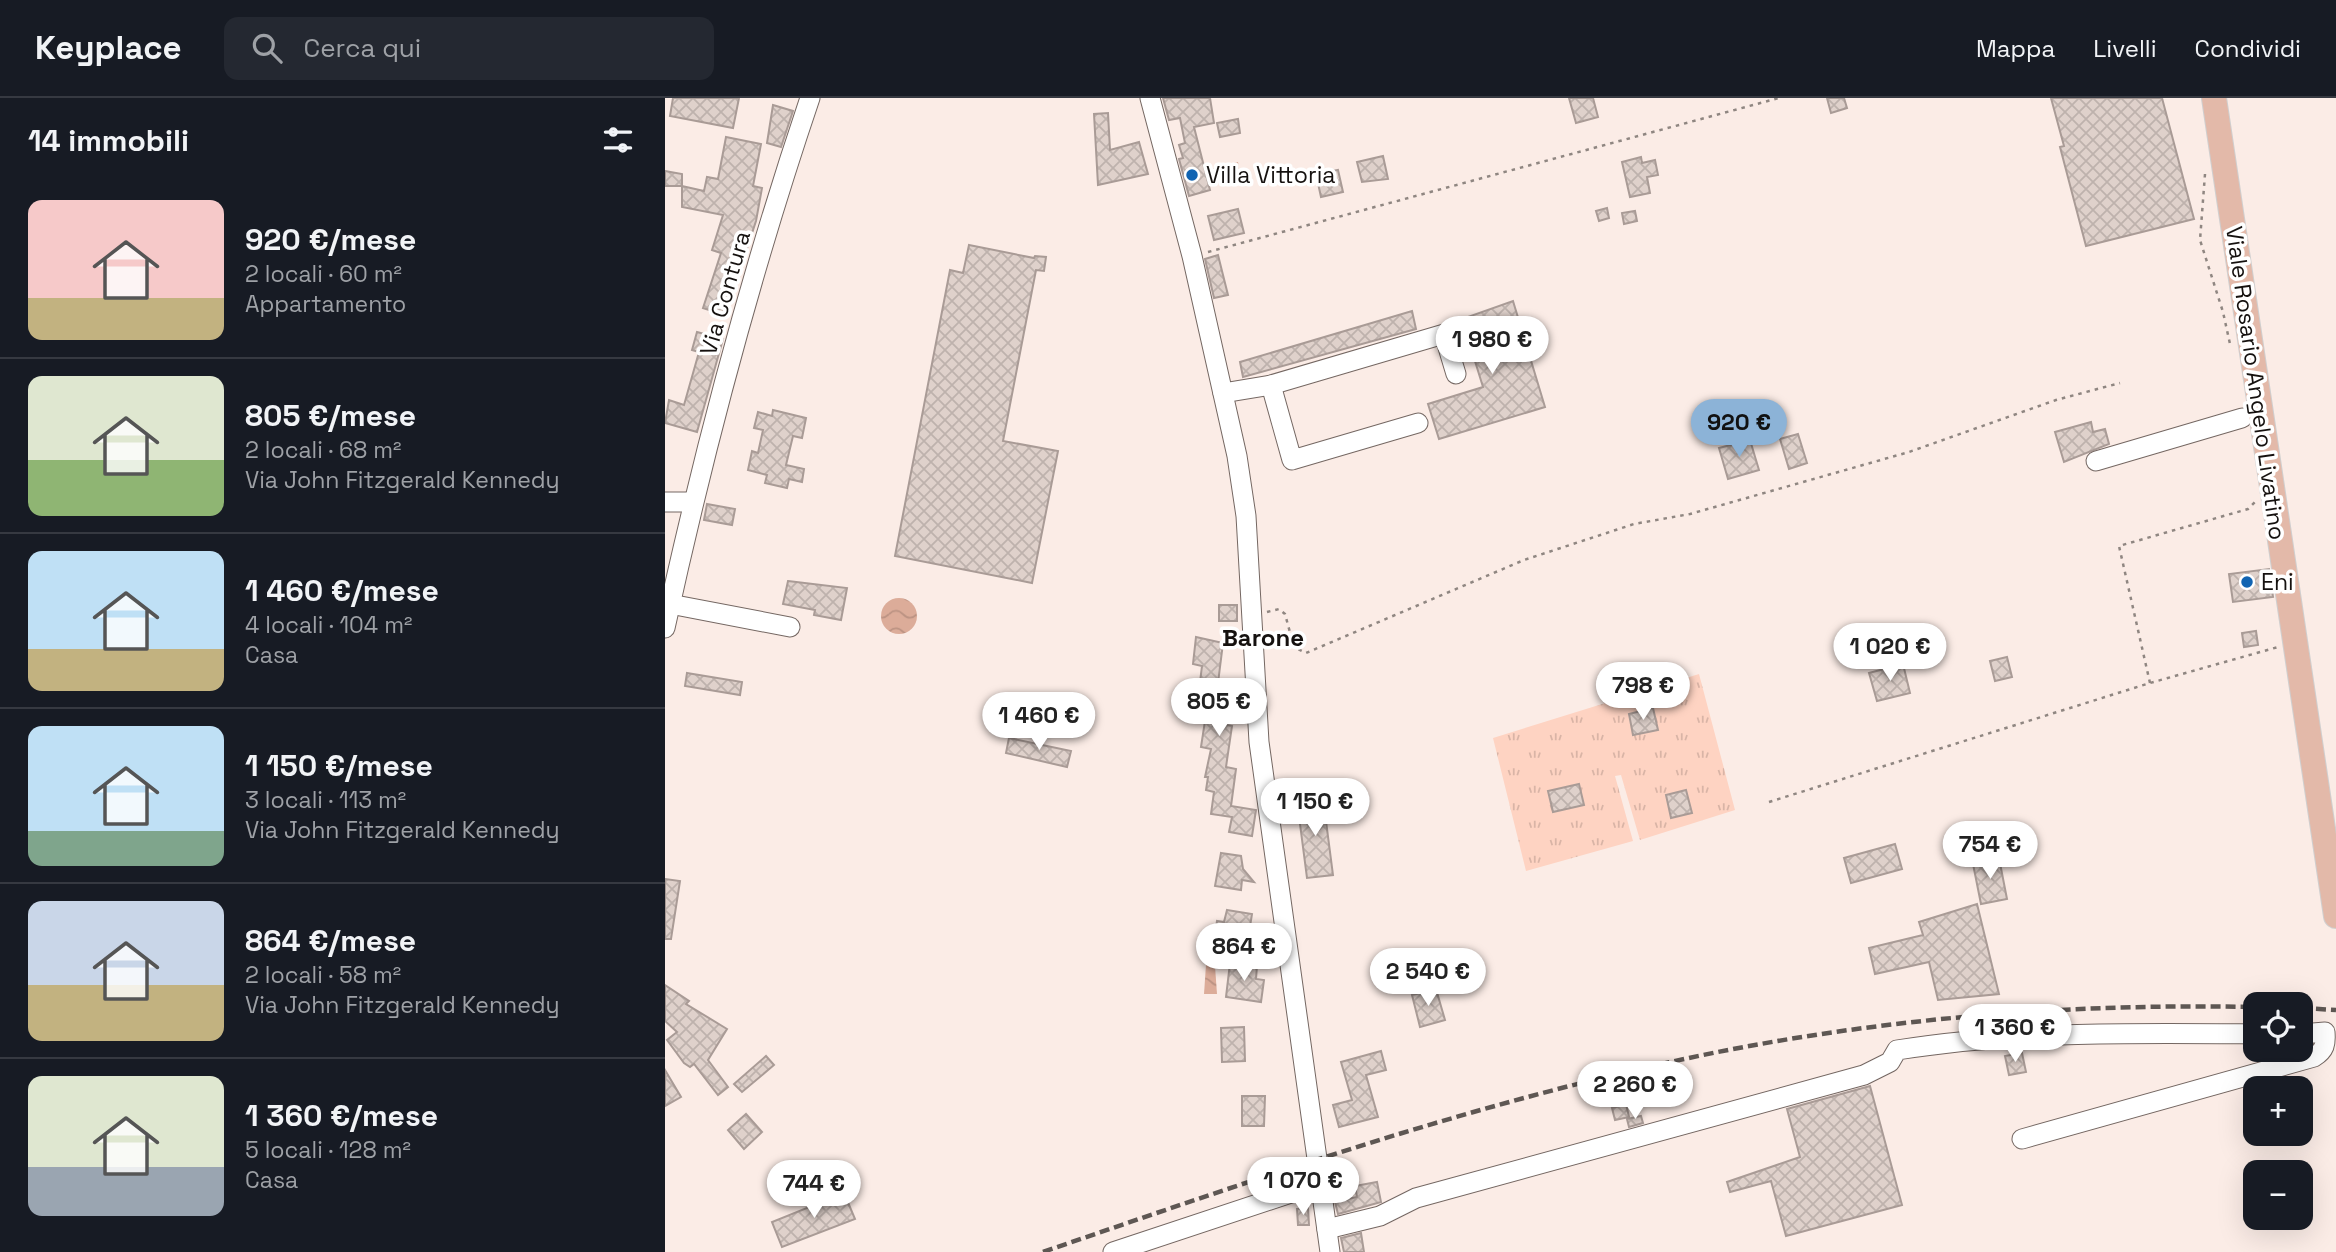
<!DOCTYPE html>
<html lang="it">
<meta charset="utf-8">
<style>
:root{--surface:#171b24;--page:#242831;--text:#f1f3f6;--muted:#9ea1a6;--line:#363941;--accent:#8cb3d7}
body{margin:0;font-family:"Space Grotesk",sans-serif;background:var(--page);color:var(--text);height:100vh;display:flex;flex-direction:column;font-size:26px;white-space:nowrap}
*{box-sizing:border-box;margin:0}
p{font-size:23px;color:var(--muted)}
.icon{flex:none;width:38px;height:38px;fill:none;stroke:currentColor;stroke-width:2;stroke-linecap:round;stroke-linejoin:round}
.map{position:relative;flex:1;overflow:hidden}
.sheet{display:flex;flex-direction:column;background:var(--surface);width:665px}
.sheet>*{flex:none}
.controls{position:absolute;left:1578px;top:894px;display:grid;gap:14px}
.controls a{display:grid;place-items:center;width:70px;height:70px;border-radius:14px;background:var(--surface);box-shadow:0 7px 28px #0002;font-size:35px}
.price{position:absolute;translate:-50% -60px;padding:0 16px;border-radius:24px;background:#fff;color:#222;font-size:23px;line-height:46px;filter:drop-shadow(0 2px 4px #0008)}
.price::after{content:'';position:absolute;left:50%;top:42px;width:21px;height:16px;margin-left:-10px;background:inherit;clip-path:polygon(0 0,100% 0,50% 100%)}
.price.active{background:var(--accent);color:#111}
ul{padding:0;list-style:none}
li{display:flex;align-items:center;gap:21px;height:175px;padding:0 28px}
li+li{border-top:2px solid var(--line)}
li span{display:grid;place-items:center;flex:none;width:196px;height:140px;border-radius:14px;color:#555}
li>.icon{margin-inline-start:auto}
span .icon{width:84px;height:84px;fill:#fffc;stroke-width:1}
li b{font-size:30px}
h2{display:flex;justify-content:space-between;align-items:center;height:84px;padding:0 28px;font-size:30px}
header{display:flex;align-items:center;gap:42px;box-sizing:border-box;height:98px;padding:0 35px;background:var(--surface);border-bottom:2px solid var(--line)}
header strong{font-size:33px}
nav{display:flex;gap:38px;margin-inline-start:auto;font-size:24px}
.search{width:490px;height:63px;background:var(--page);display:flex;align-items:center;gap:18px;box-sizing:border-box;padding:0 24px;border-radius:14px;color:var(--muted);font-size:26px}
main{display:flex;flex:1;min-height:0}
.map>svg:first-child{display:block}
.grass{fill:url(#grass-tufts)}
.water{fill:url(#water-waves)}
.building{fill:url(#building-cross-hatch);stroke:#a99b96;stroke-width:2}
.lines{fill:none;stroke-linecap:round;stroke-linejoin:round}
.minor-casing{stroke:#746762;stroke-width:21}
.major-casing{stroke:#d0cfcf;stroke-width:26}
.path{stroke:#8f8681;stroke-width:2.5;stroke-dasharray:3.5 5;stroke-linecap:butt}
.minor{stroke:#fff;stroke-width:19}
.major{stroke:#e3b9a9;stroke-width:24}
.rail{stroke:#5e5753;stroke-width:4.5;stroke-dasharray:10 5;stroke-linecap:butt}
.poi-dot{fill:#1164b2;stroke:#fff;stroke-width:2.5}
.labels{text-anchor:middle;stroke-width:7;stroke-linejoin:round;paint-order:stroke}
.poi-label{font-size:23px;fill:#15110f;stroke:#fff;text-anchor:start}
.street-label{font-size:23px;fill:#15110f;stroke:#fff}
.neighbourhood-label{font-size:24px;font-weight:bold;fill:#15110f;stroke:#fff}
</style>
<header>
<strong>Keyplace</strong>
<div class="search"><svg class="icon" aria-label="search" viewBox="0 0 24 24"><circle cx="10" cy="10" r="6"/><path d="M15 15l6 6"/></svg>Cerca qui</div>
<nav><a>Mappa</a><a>Livelli</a><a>Condividi</a></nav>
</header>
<main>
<section class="sheet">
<h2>14 immobili<svg class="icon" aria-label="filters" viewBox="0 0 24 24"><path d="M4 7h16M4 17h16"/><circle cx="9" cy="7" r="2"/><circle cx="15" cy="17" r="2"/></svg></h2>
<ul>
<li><span style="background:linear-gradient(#f6c9c9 70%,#c2b280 0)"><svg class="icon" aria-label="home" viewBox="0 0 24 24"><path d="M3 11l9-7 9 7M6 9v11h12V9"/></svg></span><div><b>920 €/mese</b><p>2 locali · 60 m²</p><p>Appartamento</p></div></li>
<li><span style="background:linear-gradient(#dfe7d0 60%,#8fb573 0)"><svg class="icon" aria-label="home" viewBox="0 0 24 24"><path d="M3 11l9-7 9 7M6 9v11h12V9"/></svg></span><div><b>805 €/mese</b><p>2 locali · 68 m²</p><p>Via John Fitzgerald Kennedy</p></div></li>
<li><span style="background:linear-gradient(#bfe0f5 70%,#c2b280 0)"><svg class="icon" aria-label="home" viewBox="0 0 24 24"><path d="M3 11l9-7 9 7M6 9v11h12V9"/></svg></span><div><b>1 460 €/mese</b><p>4 locali · 104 m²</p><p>Casa</p></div></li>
<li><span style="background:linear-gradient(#bfe0f5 75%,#7fa58c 0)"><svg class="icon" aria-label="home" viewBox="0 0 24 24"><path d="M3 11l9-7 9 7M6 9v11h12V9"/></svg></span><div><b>1 150 €/mese</b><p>3 locali · 113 m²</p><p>Via John Fitzgerald Kennedy</p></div></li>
<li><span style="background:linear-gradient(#c9d6e8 60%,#c2b280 0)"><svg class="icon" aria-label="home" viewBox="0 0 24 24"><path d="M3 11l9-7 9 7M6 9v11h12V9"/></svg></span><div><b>864 €/mese</b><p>2 locali · 58 m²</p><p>Via John Fitzgerald Kennedy</p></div></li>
<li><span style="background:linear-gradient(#dfe7d0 65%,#9aa5b1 0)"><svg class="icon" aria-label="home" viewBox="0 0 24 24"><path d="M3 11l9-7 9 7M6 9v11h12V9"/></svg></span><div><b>1 360 €/mese</b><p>5 locali · 128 m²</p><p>Casa</p></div></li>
</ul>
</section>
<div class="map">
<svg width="1671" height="1154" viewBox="0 0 1671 1154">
<defs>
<pattern id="grass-tufts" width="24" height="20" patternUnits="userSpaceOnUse" patternTransform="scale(1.75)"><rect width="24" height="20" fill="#fed3c2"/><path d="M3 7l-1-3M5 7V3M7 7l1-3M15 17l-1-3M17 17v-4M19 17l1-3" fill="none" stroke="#d9b4a6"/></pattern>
<pattern id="water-waves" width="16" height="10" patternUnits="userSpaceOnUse" patternTransform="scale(1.75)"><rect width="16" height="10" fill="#dcac99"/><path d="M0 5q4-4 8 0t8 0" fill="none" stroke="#bc9383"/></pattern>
<pattern id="building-cross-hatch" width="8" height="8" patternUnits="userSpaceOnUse" patternTransform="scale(1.75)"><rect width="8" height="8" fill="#dfd1cb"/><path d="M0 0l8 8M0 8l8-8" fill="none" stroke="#beb2ad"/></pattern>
</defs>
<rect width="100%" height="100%" fill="#fbece6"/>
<polygon class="grass" points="1034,576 1070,712 975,742 956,677 950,678 968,743 861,773 828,640"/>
<g class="water">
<polygon points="573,64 575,76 551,81 548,70"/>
<circle cx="234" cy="518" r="18"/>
<polygon points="541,867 550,868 552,896 539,896"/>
</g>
<g class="building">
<polygon points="8,0 74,0 68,30 5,18"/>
<polygon points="498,0 545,0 549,25 529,29 545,92 524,98 514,61 518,60 514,47 520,45 515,20 504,22"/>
<polygon points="904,0 928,0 933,19 911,25"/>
<polygon points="1162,0 1179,0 1182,10 1166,15"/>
<polygon points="1386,0 1497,0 1529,121 1421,148 1395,49 1399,48"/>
<polygon points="108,7 128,13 116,49 102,45"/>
<polygon points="443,15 445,52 474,44 483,76 433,87 429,16"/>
<polygon points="573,21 575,35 555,39 552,25"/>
<polygon points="61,39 96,46 88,88 97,90 91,123 60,217 38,210 56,155 47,152 58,117 17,109 17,88 39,93 42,79 53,81"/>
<polygon points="718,58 723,81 697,84 692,64"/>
<polygon points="976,59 977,65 990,62 993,77 982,79 985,95 965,99 957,64"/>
<polygon points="673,72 678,94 656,99 651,76"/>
<polygon points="0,73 17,76 17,88 0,88"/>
<polygon points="942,110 944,120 934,123 931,113"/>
<polygon points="573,111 579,135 549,142 543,118"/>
<polygon points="970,113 972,123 959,126 957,115"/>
<polygon points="304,147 369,160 370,158 381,159 379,173 371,172 338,343 393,353 367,485 230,458 285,172 298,175"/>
<polygon points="553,157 563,197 549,200 540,161"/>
<polygon points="848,203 880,309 774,341 763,306 818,289 797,221"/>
<polygon points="747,213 751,231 578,279 575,264"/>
<polygon points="32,234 58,241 32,334 0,325 4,302 19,307 34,254 27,252"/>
<polygon points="108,312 141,320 137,340 128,338 121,367 139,371 137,384 124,381 122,390 100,385 102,377 83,372 87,353 93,355 98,332 89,330 93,314 107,318"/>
<polygon points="1426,324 1428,334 1440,331 1444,346 1399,364 1390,334"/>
<polygon points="1133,336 1142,365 1124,371 1115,341"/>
<polygon points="1085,342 1094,372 1063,381 1054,350"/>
<polygon points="42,406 70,411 67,427 39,422"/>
<polygon points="1604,471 1608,499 1568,504 1564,476"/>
<polygon points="123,483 182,490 176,522 149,517 150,512 118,506"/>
<rect x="554" y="507" width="18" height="16"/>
<polygon points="1591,533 1593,547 1579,549 1577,535"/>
<polygon points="531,539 558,545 553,585 562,587 557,626 567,628 561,669 571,671 566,708 591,712 587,738 564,734 567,719 546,716 549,694 541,692 543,679 540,679 546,651 536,649 542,610 532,608 537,568 528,566"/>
<polygon points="1342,559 1347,579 1330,583 1325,563"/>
<polygon points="1238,566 1245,595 1212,603 1204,575"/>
<polygon points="22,575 77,584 75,597 20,588"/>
<polygon points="988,610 993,632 968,637 964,616"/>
<polygon points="344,640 406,653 402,669 341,655"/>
<polygon points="914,686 919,707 888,714 883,693"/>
<polygon points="1021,692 1027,715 1006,720 1001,697"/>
<polygon points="658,700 668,777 642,780 632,703"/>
<polygon points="1230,746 1237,771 1186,785 1179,760"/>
<polygon points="556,755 576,758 578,771 589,784 577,782 576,792 550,788"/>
<polygon points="1334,760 1342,801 1316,806 1308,766"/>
<polygon points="0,781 15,783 6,841 0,841"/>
<polygon points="1312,806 1334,896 1273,902 1264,864 1210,876 1204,850 1258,837 1254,824"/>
<polygon points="562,812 587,816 582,847 559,842 559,838 550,837 552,823 559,824"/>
<polygon points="565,865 592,868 591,881 599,882 596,904 561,899"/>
<polygon points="0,887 24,903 21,906 62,931 43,962 63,989 53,997 29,966 25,969 19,965 2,942 12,934 0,923"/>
<polygon points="771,891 780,922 755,929 747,897"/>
<polygon points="579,929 580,963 557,964 556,930"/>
<polygon points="716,953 721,972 701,977 713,1019 674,1029 668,1007 687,1002 676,964"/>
<polygon points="1357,955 1361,974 1344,977 1340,958"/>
<polygon points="101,958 109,967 77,994 69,986"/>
<polygon points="0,972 16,999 0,1008"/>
<polygon points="1205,988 1237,1107 1121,1138 1106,1083 1065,1094 1062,1084 1135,1059 1122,1011"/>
<polygon points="577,998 600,998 599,1028 577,1028"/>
<polygon points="961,1006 964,1019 950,1022 947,1010"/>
<polygon points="81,1016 97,1034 79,1051 63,1032"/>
<polygon points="976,1018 978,1025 964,1029 962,1021"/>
<polygon points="712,1084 716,1104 673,1116 670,1104 692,1099 690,1088"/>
<polygon points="179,1095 190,1121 117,1149 107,1124"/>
<polygon points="643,1110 644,1127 633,1127 632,1111"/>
<polygon points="696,1135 699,1154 679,1154 676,1140"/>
</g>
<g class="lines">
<defs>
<g id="minor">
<polyline points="485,0 527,158 572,358 581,418 594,644 665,1154"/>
<polyline points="606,287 627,362 753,325"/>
<polyline points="558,295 606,287 779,236 791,276"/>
<polyline points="1431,363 1577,320"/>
<polyline points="0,404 28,404"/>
<polyline points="5,506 125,529"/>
<path d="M 0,530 C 39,352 86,174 145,0"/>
<path d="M 1357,1041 L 1649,959 C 1660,952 1661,946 1660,934 L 1636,936"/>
<path d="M 662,1131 L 715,1118 L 751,1100 L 1199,977 L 1225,964 L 1232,952 C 1350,933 1471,935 1591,936"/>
<polyline points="448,1154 656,1085"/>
</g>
<polyline id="major" points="1549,0 1671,818"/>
</defs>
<use href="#minor" class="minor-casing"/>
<use href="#major" class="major-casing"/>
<g class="path">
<polyline points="1540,76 1535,142 1558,214 1565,246"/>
<polyline points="543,154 1114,0"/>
<polyline points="602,514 614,511 620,516 629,549 641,555 859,462 969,426 1025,416 1244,354 1391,302 1455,285"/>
<polyline points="1485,585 1454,448 1583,411 1590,404"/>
<polyline points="1104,704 1485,585 1613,549"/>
</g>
<use href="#minor" class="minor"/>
<use href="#major" class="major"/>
<g class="rail">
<polyline points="1636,910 1671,912"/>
<path d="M 378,1154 C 590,1081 800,1008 1019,961 C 1205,921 1401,905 1591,909"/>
</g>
</g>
<g class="poi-dot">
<circle cx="527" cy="77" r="7"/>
<circle cx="1582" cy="484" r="7"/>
</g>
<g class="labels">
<g class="poi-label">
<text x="541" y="85">Villa Vittoria</text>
<text x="1596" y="492">Eni</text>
</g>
<g class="street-label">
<text transform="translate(60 195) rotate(-74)" y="8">Via Contura</text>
<text transform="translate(1591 285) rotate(82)" y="8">Viale Rosario Angelo Livatino</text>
</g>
<g class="neighbourhood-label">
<text x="598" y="548">Barone</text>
</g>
</g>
</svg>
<div class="controls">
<a><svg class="icon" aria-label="locate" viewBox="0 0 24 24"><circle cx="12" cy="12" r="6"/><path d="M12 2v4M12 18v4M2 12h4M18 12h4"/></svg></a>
<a>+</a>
<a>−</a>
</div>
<b class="price" style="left:827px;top:278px">1 980 €</b>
<b class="price active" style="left:1074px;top:361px">920 €</b>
<b class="price" style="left:1225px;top:585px">1 020 €</b>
<b class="price" style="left:978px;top:624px">798 €</b>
<b class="price" style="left:554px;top:640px">805 €</b>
<b class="price" style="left:374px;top:654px">1 460 €</b>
<b class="price" style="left:650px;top:740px">1 150 €</b>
<b class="price" style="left:1325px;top:783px">754 €</b>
<b class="price" style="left:579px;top:885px">864 €</b>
<b class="price" style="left:763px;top:910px">2 540 €</b>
<b class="price" style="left:1350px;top:966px">1 360 €</b>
<b class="price" style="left:970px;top:1023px">2 260 €</b>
<b class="price" style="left:638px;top:1119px">1 070 €</b>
<b class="price" style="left:149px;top:1122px">744 €</b>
</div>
</main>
